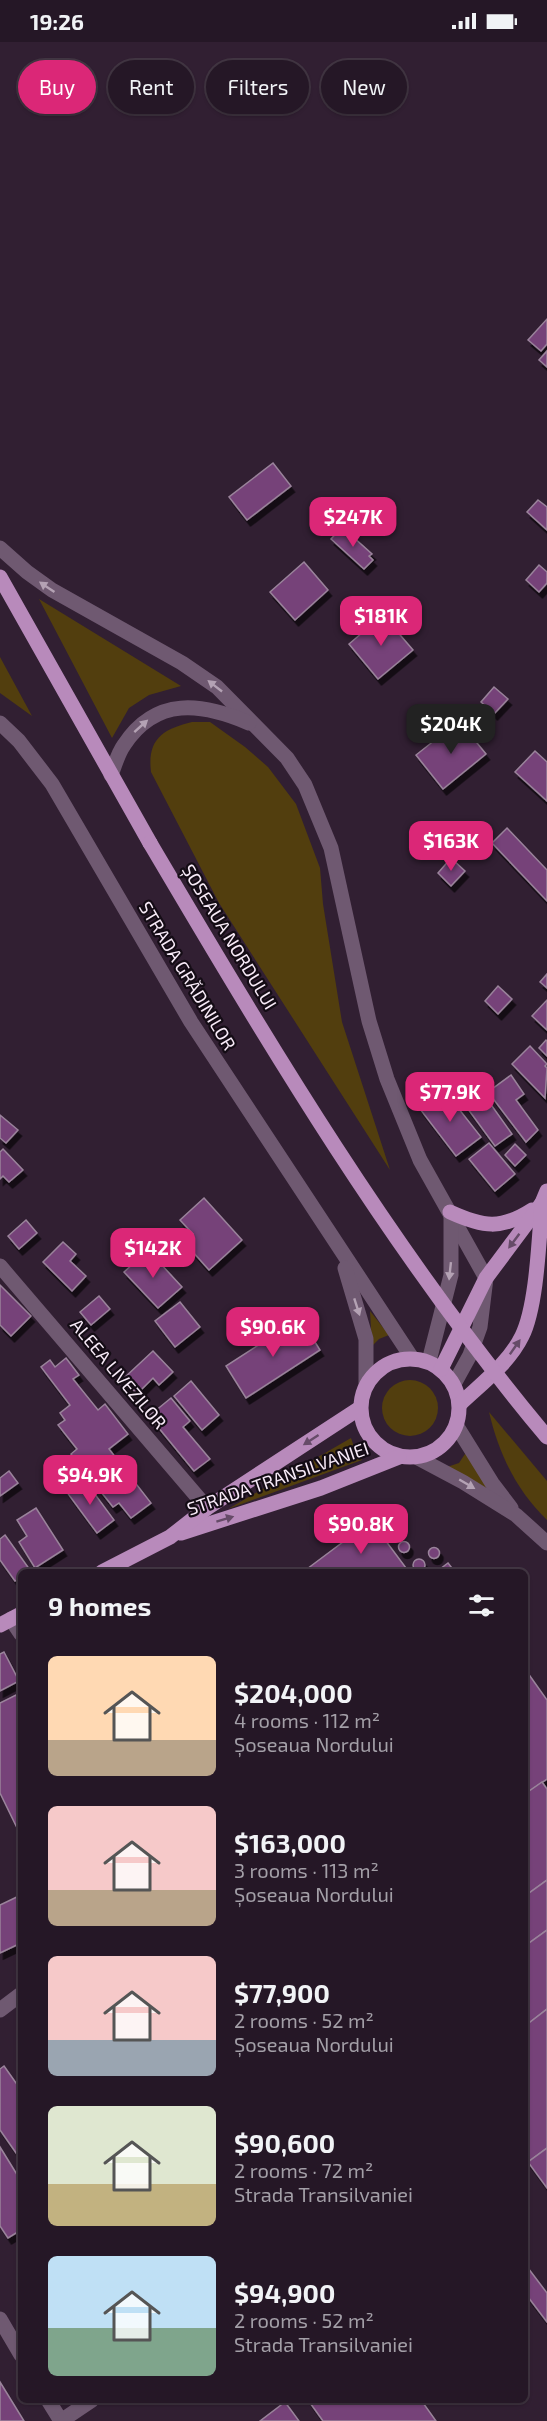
<!DOCTYPE html>
<meta charset="utf-8">
<style>
:root{--surface:#251726;--page:#2d202e;--text:#f1f3f6;--muted:#a39fa7;--line:#423643;--accent:#db2777}
body{margin:0;font-family:"Exo 2",sans-serif;background:var(--page);color:var(--text);height:100vh;display:flex;flex-direction:column;font-size:22px;white-space:nowrap}
*{box-sizing:border-box;margin:0}
p{font-size:20px;color:var(--muted)}
.icon{flex:none;width:33px;height:33px;fill:none;stroke:currentColor;stroke-width:2;stroke-linecap:round;stroke-linejoin:round}
.map{position:relative;flex:1;overflow:hidden}
.drawer{position:absolute;left:18px;top:1527px;width:510px;height:834px;display:flex;flex-direction:column;background:var(--surface);border-radius:9px;box-shadow:0 2px 4px #0004,0 0 0 2px var(--line)}
.drawer>*{flex:none}
.guide{position:absolute;left:18px;top:18px;width:512px;height:54px;display:flex;gap:12px}
.price{position:absolute;translate:-50% -51px;padding:0 14px;border-radius:12px;background:var(--accent);color:#fff;font-size:20px;line-height:39px;filter:drop-shadow(0 2px 3px #0008)}
.price::after{content:'';position:absolute;left:50%;top:36px;width:18px;height:14px;margin-left:-9px;background:inherit;clip-path:polygon(0 0,100% 0,50% 100%)}
.price.selected{background:#222;color:#fff}
ul{padding:0;list-style:none}
li{display:flex;align-items:center;gap:18px;height:150px;padding:0 30px}
li span{display:grid;place-items:center;flex:none;width:168px;height:120px;border-radius:9px;color:#555}
li>.icon{margin-inline-start:auto}
span .icon{width:72px;height:72px;fill:#fffc;stroke-width:1}
li b{font-size:26px}
h2{display:flex;justify-content:space-between;align-items:center;height:72px;padding:0 30px;font-size:26px}
.pill{padding:0 21px;border-radius:27px;background:var(--surface);box-shadow:0 2px 4px #0004,0 0 0 2px var(--line);font-size:21px;line-height:54px}
.pill.selected{background:var(--accent);color:#fff}
.status{display:flex;justify-content:space-between;align-items:center;height:42px;padding:0 30px;background:var(--surface);direction:ltr}
.status svg{height:16px;fill:currentColor}
.map>svg:first-child{display:block}
.green{fill:#523e0e}
.building{fill:#764379;stroke:#9a839b;stroke-width:1.5;filter:url(#shadow)}
.lines{fill:none;stroke-linecap:round;stroke-linejoin:round}
.minor{stroke:#6f5971;stroke-width:15}
.major{stroke:#b88abb;stroke-width:15}
.major-bridge{stroke:#b88abb;stroke-width:15}
.oneway{fill:#b4a2b4}
.oneway2{fill:#664b68}
.labels{text-anchor:middle;stroke-width:4.5;stroke-linejoin:round;paint-order:stroke}
.street-label{font-size:18px;fill:#f8ebf8;stroke:#140c15}
</style>
<div class="status"><b>19:26</b><svg viewBox="0 0 49 12"><path d="M0 12V9h3v3zM5 12V6h3v6zM10 12V3h3v9zM15 12V0h3v12zM26 1h20v11H26zM47 4h2v5h-2z"/></svg></div>
<div class="map">
<svg width="547" height="2379" viewBox="0 0 547 2379">
<defs>
<filter id="shadow"><feDropShadow dx="3.5" dy="6" stdDeviation="0" flood-color="#0009"/></filter>
</defs>
<rect width="100%" height="100%" fill="#311f32"/>
<g class="green">
<polygon points="39,557 181,644 149,653 129,666 112,696"/>
<polygon points="0,615 32,674 0,651"/>
<path d="M 192,680 L 210,680 L 245,705 L 268,725 L 296,762 L 320,826 L 323,862 L 342,980 L 390,1128 L 219,861 L 151,730 C 147,697 163,687 192,680 Z"/>
<polygon points="370,1269 389,1293 379,1297 372,1304"/>
<circle cx="410" cy="1366" r="28"/>
<path d="M 489,1370 L 547,1439 L 547,1478 C 516,1448 499,1412 489,1370 Z"/>
<polygon points="351,1396 356,1411 362,1418 228,1467"/>
<polygon points="467,1409 488,1448 447,1425 459,1421"/>
</g>
<g class="building">
<polygon points="547,277 547,302 541,309 528,298"/>
<polygon points="547,309 547,325 539,318"/>
<polygon points="273,421 291,444 247,478 229,455"/>
<polygon points="538,458 547,465 547,488 527,470"/>
<polygon points="342,485 372,512 369,514 373,518 364,527 331,497"/>
<polygon points="304,520 328,548 295,578 270,550"/>
<polygon points="539,523 547,530 547,541 539,550 526,538"/>
<polygon points="383,573 413,608 378,637 349,602"/>
<polygon points="494,645 508,657 494,672 481,660"/>
<polygon points="459,679 486,712 443,747 416,713"/>
<polygon points="535,709 547,720 547,759 515,730"/>
<polygon points="507,786 547,828 547,859 492,801"/>
<polygon points="451,816 465,829 451,844 438,831"/>
<polygon points="547,932 547,946 540,940"/>
<polygon points="498,944 512,957 498,972 485,959"/>
<polygon points="547,958 547,988 532,974"/>
<polygon points="546,998 547,999 547,1014 539,1006"/>
<polygon points="530,1004 547,1022 545,1024 547,1026 545,1056 512,1022"/>
<polygon points="511,1033 524,1052 516,1058 538,1088 526,1100 488,1050"/>
<polygon points="444,1048 481,1095 456,1114 420,1067"/>
<polygon points="482,1050 512,1092 495,1104 465,1063"/>
<polygon points="0,1073 18,1088 6,1101 0,1096"/>
<polygon points="489,1101 515,1132 495,1149 469,1117"/>
<polygon points="515,1102 526,1113 515,1124 505,1113"/>
<polygon points="3,1107 23,1128 9,1140 3,1134 0,1137 0,1110"/>
<polygon points="204,1156 242,1198 209,1228 184,1200 193,1192 180,1178"/>
<polygon points="26,1178 37,1191 19,1207 8,1194"/>
<polygon points="63,1200 76,1212 70,1219 86,1234 72,1249 43,1220"/>
<polygon points="148,1208 182,1245 158,1266 124,1230"/>
<polygon points="0,1243 31,1274 11,1294 0,1283"/>
<polygon points="99,1254 110,1267 91,1283 80,1270"/>
<polygon points="180,1260 200,1285 175,1305 155,1279"/>
<polygon points="300,1276 320,1308 246,1356 226,1324"/>
<polygon points="153,1309 173,1330 159,1343 153,1336 137,1352 123,1337"/>
<polygon points="66,1316 79,1333 73,1337 98,1368 105,1362 128,1392 109,1407 151,1461 131,1476 119,1461 113,1465 71,1412 77,1407 58,1383 65,1378 60,1371 70,1363 41,1325 50,1318 55,1325"/>
<polygon points="191,1339 219,1373 202,1388 174,1354"/>
<polygon points="171,1356 190,1379 183,1385 210,1417 194,1429 149,1374"/>
<polygon points="9,1429 18,1441 0,1454 0,1436"/>
<polygon points="83,1436 114,1478 97,1491 66,1449"/>
<polygon points="36,1466 63,1508 35,1526 19,1500 27,1494 17,1478"/>
<polygon points="371,1479 409,1530 303,1530"/>
<circle cx="386" cy="1484" r="4.5"/>
<polygon points="5,1493 30,1528 21,1530 21,1535 15,1539 0,1518 0,1497"/>
<circle cx="404" cy="1505" r="5.5"/>
<circle cx="434" cy="1511" r="5.5"/>
<circle cx="419" cy="1523" r="6"/>
<polygon points="448,1521 455,1530 436,1530"/>
<polygon points="4,1610 19,1639 0,1649 0,1612"/>
<polygon points="525,1627 547,1658 547,1737 525,1752"/>
<polygon points="16,1653 21,1664 21,1794 0,1751 0,1661"/>
<polygon points="542,1740 547,1747 547,1838 525,1854 525,1752"/>
<polygon points="547,1838 547,1888 525,1904 525,1854"/>
<polygon points="21,1853 21,1901 0,1911 0,1863"/>
<polygon points="547,1888 547,1967 525,1984 525,1904"/>
<polygon points="547,1967 547,2106 528,2120 525,2117 525,1984"/>
<polygon points="4,2024 21,2048 21,2118 0,2088 0,2027"/>
<polygon points="0,2105 21,2139 21,2188 8,2196 0,2184"/>
<polygon points="547,2106 547,2146 528,2120"/>
<polygon points="525,2222 547,2251 547,2280 525,2251"/>
<polygon points="0,2340 24,2379 0,2379"/>
<polygon points="308,2358 421,2358 436,2379 323,2379"/>
<polygon points="285,2360 299,2379 260,2379"/>
</g>
<g class="lines">
<g class="minor">
<polyline points="0,506 27,530 52,548 182,621 217,645 287,716 305,743 331,806 369,979 387,1037 420,1118 486,1236 480,1285 470,1313 454,1342"/>
<polyline points="0,681 19,699 52,742 191,980 412,1316"/>
<path d="M 111,733 C 115,723 118,711 124,703 C 156,654 202,661 249,681"/>
<polyline points="0,1224 207,1466"/>
<polyline points="345,1226 366,1297 366,1343"/>
<polyline points="429,1319 451,1233 451,1173"/>
<polyline points="456,1383 492,1441 511,1466"/>
<polyline points="416,1415 463,1440 516,1473 547,1501"/>
<polyline points="11,1577 21,1592"/>
<polyline points="0,1968 21,1952"/>
<polyline points="0,2277 21,2313"/>
<polyline points="48,2358 61,2379"/>
<polyline points="61,2379 92,2358"/>
</g>
<g class="major">
<polyline points="0,535 150,801"/>
<path d="M 450,1170 C 483,1185 501,1188 532,1168"/>
<circle cx="410" cy="1366" r="49"/>
<polyline points="441,1327 486,1236 542,1161 547,1149"/>
<path d="M 460,1362 C 481,1342 509,1321 522,1294 C 537,1264 539,1196 542,1161"/>
<polyline points="181,1491 321,1446 399,1415"/>
<polyline points="102,1530 170,1495 207,1466 360,1366"/>
<polyline points="0,1583 21,1572"/>
</g>
<path class="major-bridge" d="M 150,801 C 271,1006 393,1211 547,1395"/>
</g>
<defs><path id="oneway-solid" d="M-6-.8H1V-3.2L6.5 0L1 3.2V.8H-6Z" transform="scale(1.5)"/></defs>
<g class="oneway">
<use href="#oneway-solid" transform="translate(47 545) rotate(-146)"/>
<use href="#oneway-solid" transform="translate(215 644) rotate(-142)"/>
<use href="#oneway-solid" transform="translate(141 684) rotate(-42)"/>
<use href="#oneway-solid" transform="translate(450 1229) rotate(96)"/>
<use href="#oneway-solid" transform="translate(357 1265) rotate(72)"/>
<use href="#oneway-solid" transform="translate(467 1442) rotate(30)"/>
</g>
<g class="oneway2">
<use href="#oneway-solid" transform="translate(514 1199) rotate(127)"/>
<use href="#oneway-solid" transform="translate(515 1305) rotate(-55)"/>
<use href="#oneway-solid" transform="translate(311 1398) rotate(147)"/>
<use href="#oneway-solid" transform="translate(225 1477) rotate(-17)"/>
</g>
<g class="labels">
<g class="street-label">
<text transform="translate(229 895) rotate(59)" y="6">ȘOSEAUA NORDULUI</text>
<text transform="translate(187 934) rotate(59)" y="6">STRADA GRĂDINILOR</text>
<text transform="translate(118 1332) rotate(50)" y="6">ALEEA LIVEZILOR</text>
<text transform="translate(278 1437) rotate(-19)" y="6">STRADA TRANSILVANIEI</text>
</g>
</g>
</svg>
<b class="price" style="left:353px;top:506px">$247K</b>
<b class="price" style="left:381px;top:605px">$181K</b>
<b class="price selected" style="left:451px;top:713px">$204K</b>
<b class="price" style="left:451px;top:830px">$163K</b>
<b class="price" style="left:450px;top:1081px">$77.9K</b>
<b class="price" style="left:153px;top:1237px">$142K</b>
<b class="price" style="left:273px;top:1316px">$90.6K</b>
<b class="price" style="left:90px;top:1464px">$94.9K</b>
<b class="price" style="left:361px;top:1513px">$90.8K</b>
<div class="guide">
<a class="pill selected">Buy</a>
<a class="pill">Rent</a>
<a class="pill">Filters</a>
<a class="pill">New</a>
</div>
<section class="drawer">
<h2>9 homes<svg class="icon" aria-label="filters" viewBox="0 0 24 24"><path d="M4 7h16M4 17h16"/><circle cx="9" cy="7" r="2"/><circle cx="15" cy="17" r="2"/></svg></h2>
<ul>
<li><span style="background:linear-gradient(#ffd9b3 70%,#b9a48a 0)"><svg class="icon" aria-label="home" viewBox="0 0 24 24"><path d="M3 11l9-7 9 7M6 9v11h12V9"/></svg></span><div><b>$204,000</b><p>4 rooms · 112 m²</p><p>Șoseaua Nordului</p></div></li>
<li><span style="background:linear-gradient(#f6c9c9 70%,#b9a48a 0)"><svg class="icon" aria-label="home" viewBox="0 0 24 24"><path d="M3 11l9-7 9 7M6 9v11h12V9"/></svg></span><div><b>$163,000</b><p>3 rooms · 113 m²</p><p>Șoseaua Nordului</p></div></li>
<li><span style="background:linear-gradient(#f6c9c9 70%,#9aa5b1 0)"><svg class="icon" aria-label="home" viewBox="0 0 24 24"><path d="M3 11l9-7 9 7M6 9v11h12V9"/></svg></span><div><b>$77,900</b><p>2 rooms · 52 m²</p><p>Șoseaua Nordului</p></div></li>
<li><span style="background:linear-gradient(#dfe7d0 65%,#c2b280 0)"><svg class="icon" aria-label="home" viewBox="0 0 24 24"><path d="M3 11l9-7 9 7M6 9v11h12V9"/></svg></span><div><b>$90,600</b><p>2 rooms · 72 m²</p><p>Strada Transilvaniei</p></div></li>
<li><span style="background:linear-gradient(#bfe0f5 60%,#7fa58c 0)"><svg class="icon" aria-label="home" viewBox="0 0 24 24"><path d="M3 11l9-7 9 7M6 9v11h12V9"/></svg></span><div><b>$94,900</b><p>2 rooms · 52 m²</p><p>Strada Transilvaniei</p></div></li>
</ul>
</section>
</div>
